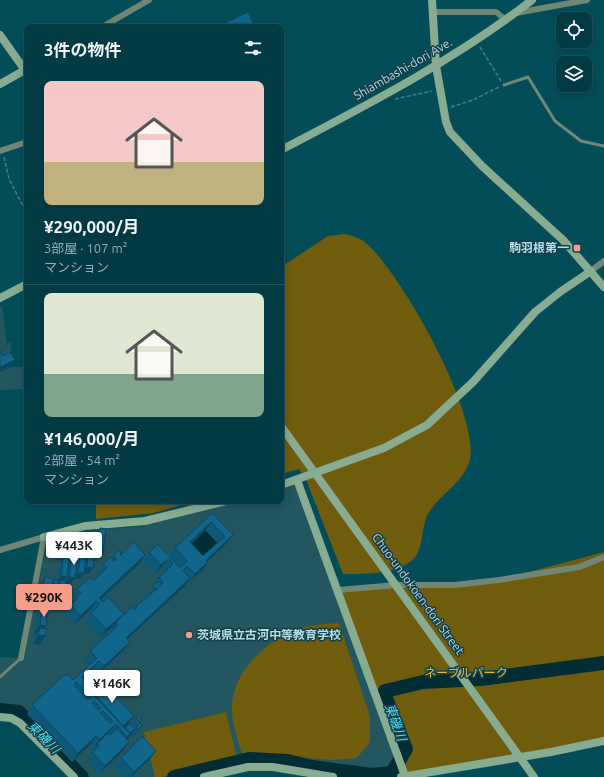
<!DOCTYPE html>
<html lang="ja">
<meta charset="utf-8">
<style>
:root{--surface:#023a43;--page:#0c414a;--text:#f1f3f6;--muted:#96adb2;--line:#23545c;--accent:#f49e8a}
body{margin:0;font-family:Ubuntu,"Noto Sans JP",sans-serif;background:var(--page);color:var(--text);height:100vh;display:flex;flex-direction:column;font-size:15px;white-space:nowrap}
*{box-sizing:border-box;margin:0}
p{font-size:13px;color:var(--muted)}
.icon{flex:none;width:22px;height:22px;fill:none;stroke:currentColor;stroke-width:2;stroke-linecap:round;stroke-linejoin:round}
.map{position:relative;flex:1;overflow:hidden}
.side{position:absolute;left:24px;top:24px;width:260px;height:480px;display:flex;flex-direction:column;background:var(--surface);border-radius:8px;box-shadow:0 2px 10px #0003,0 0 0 1px var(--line)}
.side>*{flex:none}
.buttons{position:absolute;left:556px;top:12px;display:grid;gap:8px}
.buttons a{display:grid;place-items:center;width:36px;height:36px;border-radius:8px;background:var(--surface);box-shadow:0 2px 10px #0003,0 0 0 1px var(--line);font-size:20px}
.price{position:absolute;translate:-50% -34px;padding:0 9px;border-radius:4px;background:#fff;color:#222;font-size:13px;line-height:26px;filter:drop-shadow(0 1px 2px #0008)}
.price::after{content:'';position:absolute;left:50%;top:24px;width:12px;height:9px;margin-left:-6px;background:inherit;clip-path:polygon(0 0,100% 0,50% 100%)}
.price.active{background:var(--accent);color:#111}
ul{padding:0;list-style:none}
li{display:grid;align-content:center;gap:8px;height:212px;padding:0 20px}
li+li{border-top:1px solid var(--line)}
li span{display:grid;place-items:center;height:124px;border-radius:8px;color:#555}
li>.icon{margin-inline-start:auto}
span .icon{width:72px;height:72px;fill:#fffc;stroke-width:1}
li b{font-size:17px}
h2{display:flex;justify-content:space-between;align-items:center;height:48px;padding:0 20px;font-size:17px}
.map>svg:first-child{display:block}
.built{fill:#245660}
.green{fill:#705c0d}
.water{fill:#012d35}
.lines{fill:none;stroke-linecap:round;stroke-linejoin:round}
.river{stroke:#012d35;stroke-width:14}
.path{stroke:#417e89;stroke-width:1.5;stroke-dasharray:4 2;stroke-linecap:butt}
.lane{stroke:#708776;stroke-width:3}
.street{stroke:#708776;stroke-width:6}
.secondary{stroke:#87ac91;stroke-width:8}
.wall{fill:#0f5978;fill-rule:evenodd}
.shaded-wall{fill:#0c4861}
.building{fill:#11678b;stroke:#0c4861;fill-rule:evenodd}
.poi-dot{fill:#f49e8a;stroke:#144049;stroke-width:1.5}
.labels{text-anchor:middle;stroke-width:3;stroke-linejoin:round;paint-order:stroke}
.street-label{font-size:12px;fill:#b7dce5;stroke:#144049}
.poi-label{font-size:12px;font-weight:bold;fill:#b7dce5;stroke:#144049;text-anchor:end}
.park-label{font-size:12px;fill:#dfbc37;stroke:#144049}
.water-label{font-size:13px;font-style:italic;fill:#52d6f0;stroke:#144049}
</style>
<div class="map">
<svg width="604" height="777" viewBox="0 0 604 777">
<rect width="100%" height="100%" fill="#034d59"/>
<g class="built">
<polygon points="2,306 7,344 11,342 10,367 27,367 27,389 0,390 0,307"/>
<polygon points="294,485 398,762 393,770 368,773 315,765 286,759 249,757 166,777 86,777 20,710 0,708 0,657 25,658 32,612 47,545 51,540 83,531 144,526 239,501 281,501 281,489"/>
</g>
<g class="green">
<path d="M 345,234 C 353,236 361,238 367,244 C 402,275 479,412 470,459 C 465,483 436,496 427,516 C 422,527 423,541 418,552 C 408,575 364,574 343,574 L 307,482 L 299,469 L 281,474 L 281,267 L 328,236 Z"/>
<polygon points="96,501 194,501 154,513 96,519"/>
<polygon points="604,552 604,742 405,776 338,590 499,580"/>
<path d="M 339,623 L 370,716 L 370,742 L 357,758 L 333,760 L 242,753 C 237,739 233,727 232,712 C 230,671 269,637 305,627 C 316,624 328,624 339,623 Z"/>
<polygon points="226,712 237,759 162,777 155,777 144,732"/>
</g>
<polygon class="water" points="205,530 219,544 197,565 184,551"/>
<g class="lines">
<g class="river">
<polyline points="0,710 19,712 82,777"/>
<polyline points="174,777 249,759 288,761 312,767 372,775 392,773 406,749 384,693 385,691 423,682 481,679 604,663"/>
</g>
<g class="path">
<polyline points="480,47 501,81"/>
<polyline points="395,99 432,91"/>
<polyline points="451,107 473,100 499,87"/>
<polyline points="4,157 9,179 27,214"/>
</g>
<g class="lane">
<polyline points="504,85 528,77 555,121 581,141 604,146"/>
<polyline points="0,677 21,658"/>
</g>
<g class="street">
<polyline points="434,12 496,12 506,20"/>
<polyline points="516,13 587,0"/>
<polyline points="102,27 149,0"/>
<polyline points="0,151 27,142"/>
<polyline points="591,271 604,261"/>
<polyline points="0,550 44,537 21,658"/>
<polyline points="338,590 396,585 455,585 499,580 579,567 604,557"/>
</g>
<g class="secondary">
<polyline points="432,0 436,66 446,122 450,132 482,166 563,240 604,287"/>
<polyline points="0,35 27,73"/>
<polyline points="0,84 25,70"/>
<path d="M 281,150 C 367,105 455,60 532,0"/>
<polyline points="0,298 27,284"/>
<polyline points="281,426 534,777"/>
<polyline points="297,480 405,776"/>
<polyline points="281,485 384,448 427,425 473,382 535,312 560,292 591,271"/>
<polyline points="44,537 85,526 145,521 226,501"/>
<polyline points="0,717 11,718 20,723 74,777"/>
<polyline points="204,777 248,767 273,767 333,777"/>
<polyline points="401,777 551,752 604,741"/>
</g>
</g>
<g class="wall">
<path d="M 212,513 L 233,535 L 227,543 L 208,561 L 208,562 L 203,570 L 189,583 L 188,581 L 184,587 L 128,640 L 124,650 L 98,674 L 94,681 L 128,725 L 124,728 L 125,729 L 125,727 L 131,725 L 136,718 L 142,720 L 140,723 L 142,725 L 136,733 L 132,737 L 130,735 L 127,739 L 124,750 L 99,774 L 86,761 L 92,753 L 91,752 L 96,745 L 94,747 L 91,744 L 72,762 L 27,714 L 34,703 L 73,680 L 89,665 L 84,659 L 90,651 L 111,631 L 110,630 L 114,626 L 100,638 L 85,622 L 93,611 L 91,609 L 75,624 L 65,613 L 74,600 L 71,597 L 77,589 L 94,580 L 99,575 L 97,573 L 103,564 L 111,558 L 113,556 L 145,555 L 140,563 L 101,600 L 121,618 L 134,609 L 136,606 L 148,596 L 147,595 L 153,586 L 159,578 L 166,571 L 162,567 L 155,574 L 143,560 L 149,552 L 169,556 L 175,548 ZM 206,530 L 217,543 L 203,556 L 191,544 ZM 93,669 L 85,681 L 89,684 L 86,687 L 84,685 L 86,682 L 83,679 Z"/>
<polygon points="100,528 99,557 94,557 93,568 89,574 84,573 80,579 75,578 71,584 66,583 62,605 58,611 53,610 53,607 51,610 45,609 46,603 42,610 37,608 38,602 40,599 37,598 40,585 45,577 57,580 60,558 61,557 60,555 58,558 53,557 55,550 61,542 62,542 66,537 72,538 74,534 80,535 83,532 89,535 92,531 98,531"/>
<polygon points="42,610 44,629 39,645 33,644 34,636 36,634 34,633 36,618"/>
<polygon points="156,751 150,759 131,777 125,777 115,767 121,758"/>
</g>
<g class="shaded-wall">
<polygon points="15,360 9,368 0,372 0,367"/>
<polygon points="211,522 206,530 184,551 190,542"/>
<polygon points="233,535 227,543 201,568 206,560"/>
<polygon points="59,549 64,550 58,558 53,557"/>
<polygon points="64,551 70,552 66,557 64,552 60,557"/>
<polygon points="97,551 103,552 99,557 88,556 85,560 84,560 88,554 94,555"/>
<polygon points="72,552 78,553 74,558 72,554 69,558 68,558"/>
<polygon points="80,553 86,554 82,559 80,554 77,559 76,559"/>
<polygon points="145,555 140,563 98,602 99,598"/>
<polygon points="168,559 162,567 155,574 161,565"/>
<polygon points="208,562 203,570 189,583 195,574"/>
<polygon points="87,567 93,568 89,574 83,573"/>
<polygon points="78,573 84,573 80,579 75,578 71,584 65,583 69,577 74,578"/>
<polygon points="61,576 67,577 63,583 60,580 59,582 57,582"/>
<polygon points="190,578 184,587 120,646 126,638"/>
<polygon points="42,590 50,592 45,600 44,594 40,599 37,598"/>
<polygon points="43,600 48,601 42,610 37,608"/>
<polygon points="96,601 91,609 75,624 80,616"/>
<polygon points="49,603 55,604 51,610 45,609"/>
<polygon points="57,604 62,605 58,611 53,610"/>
<polygon points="124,614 118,622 116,622 114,626 100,638 106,629"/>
<polygon points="40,625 46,626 40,634 40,628 36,634 34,633"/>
<polygon points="38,635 45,636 39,645 33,644"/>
<polygon points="130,642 124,650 98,674 104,666"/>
<polygon points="99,661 93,669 78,684 82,677"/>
<polygon points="134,716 128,725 122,731 121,730 123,726"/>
<polygon points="116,724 110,732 94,747 100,739"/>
<polygon points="142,725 136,733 132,737 138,729"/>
<polygon points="135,729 129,738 122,745 130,733"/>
<polygon points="96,736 91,744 72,762 78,753"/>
<polygon points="129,742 124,750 99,774 105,766"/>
<polygon points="156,751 150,759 131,777 130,777 134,772"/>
</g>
<g class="building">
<polygon points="248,12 255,27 217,27"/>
<polygon points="0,350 3,356 10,352 15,360 0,367"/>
<path d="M 212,513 L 233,535 L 206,560 L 208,562 L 195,574 L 187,566 L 183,571 L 190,578 L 126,638 L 130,642 L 104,666 L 99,661 L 82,677 L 86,682 L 84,685 L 130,734 L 127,737 L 116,724 L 100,739 L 96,736 L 78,753 L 33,706 L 34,703 L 63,676 L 68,674 L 73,680 L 97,658 L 90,651 L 118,625 L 116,622 L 132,607 L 135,610 L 137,607 L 136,606 L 158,588 L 155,589 L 153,586 L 158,581 L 161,584 L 159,586 L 163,583 L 159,578 L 173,564 L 168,559 L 161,565 L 149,552 L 158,544 L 180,568 L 187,561 L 175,548 ZM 211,522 L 225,536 L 203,556 L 190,542 ZM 76,682 L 91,698 L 88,700 L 74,685 ZM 94,701 L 101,708 L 98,710 L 92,703 ZM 103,711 L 113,721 L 110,723 L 100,713 Z"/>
<polygon points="100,528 106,529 103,552 97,551"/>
<polygon points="92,531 98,531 94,555 88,554"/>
<polygon points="83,532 89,532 86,554 80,553"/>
<polygon points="74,534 80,535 78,553 72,552"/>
<polygon points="66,537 72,537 70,552 64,551 66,543 65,543"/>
<polygon points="61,542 66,543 64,550 59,549"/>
<polygon points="134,542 145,555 99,598 103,602 108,597 124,614 106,629 91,613 100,604 96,601 80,616 71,605 78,598 77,596 81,593 77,589 90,577 94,580 107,568 103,564 111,557 114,561 117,559 113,556 119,550 121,553 120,556"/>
<polygon points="64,552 70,553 67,577 61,576"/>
<polygon points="72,554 78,554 75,578 69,577"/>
<polygon points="80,554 86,555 84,573 78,573"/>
<polygon points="88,556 94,556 93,568 87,567"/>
<polygon points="45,577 54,579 50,592 42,590"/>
<polygon points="54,580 58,580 55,604 49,603 52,588"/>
<polygon points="60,580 66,581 62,605 57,604"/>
<polygon points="44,594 49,595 48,601 43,600"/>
<polygon points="42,610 47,610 46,626 40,625"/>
<polygon points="40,628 47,629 45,636 38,635"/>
<polygon points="94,670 99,674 96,677 91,672"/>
<polygon points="93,680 104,692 108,689 134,716 123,726 87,685"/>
<polygon points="138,716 142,720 140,722 136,718"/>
<polygon points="140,723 142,725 138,729 136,727"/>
<polygon points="130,724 135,729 130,733 125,727"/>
<polygon points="117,729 129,742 105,766 92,752 99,746 97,744 108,733 110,735"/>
<polygon points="142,736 156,751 134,772 121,758"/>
</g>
<g class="poi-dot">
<rect x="573" y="244" width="8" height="8" rx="2"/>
<circle cx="189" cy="635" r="4"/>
</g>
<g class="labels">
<g class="street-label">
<text transform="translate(403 69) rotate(-30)" y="4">Shiambashi-dori Ave.</text>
<text transform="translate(418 594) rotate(54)" y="4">Chuo-undokoen-dori Street</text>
</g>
<g class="poi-label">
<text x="569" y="252">駒羽根第一</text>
<text x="197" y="639" text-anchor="start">茨城県立古河中等教育学校</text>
</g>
<g class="park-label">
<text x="466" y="677">ネーブルパーク</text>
</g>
<g class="water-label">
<text transform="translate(396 722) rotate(70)" y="5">東磯川</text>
<text transform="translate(44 737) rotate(46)" y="5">東磯川</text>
</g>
</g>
</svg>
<div class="buttons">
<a><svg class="icon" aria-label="locate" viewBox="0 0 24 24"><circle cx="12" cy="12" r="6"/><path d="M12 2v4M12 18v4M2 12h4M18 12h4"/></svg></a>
<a><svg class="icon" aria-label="layers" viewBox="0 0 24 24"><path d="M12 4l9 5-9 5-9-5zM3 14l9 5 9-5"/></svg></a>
</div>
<b class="price" style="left:74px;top:566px">¥443K</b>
<b class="price active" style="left:44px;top:618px">¥290K</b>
<b class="price" style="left:112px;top:704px">¥146K</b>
<section class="side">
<h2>3件の物件<svg class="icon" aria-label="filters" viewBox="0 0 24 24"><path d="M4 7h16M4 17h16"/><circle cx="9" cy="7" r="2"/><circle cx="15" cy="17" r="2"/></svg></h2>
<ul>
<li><span style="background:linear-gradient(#f6c9c9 65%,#c2b280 0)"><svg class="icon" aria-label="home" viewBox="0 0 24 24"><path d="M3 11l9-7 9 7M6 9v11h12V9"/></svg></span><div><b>¥290,000/月</b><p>3部屋 · 107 m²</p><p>マンション</p></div></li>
<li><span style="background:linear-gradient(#dfe7d0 65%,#7fa58c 0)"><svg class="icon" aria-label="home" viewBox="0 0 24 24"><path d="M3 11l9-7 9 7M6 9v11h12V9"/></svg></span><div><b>¥146,000/月</b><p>2部屋 · 54 m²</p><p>マンション</p></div></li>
</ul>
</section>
</div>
